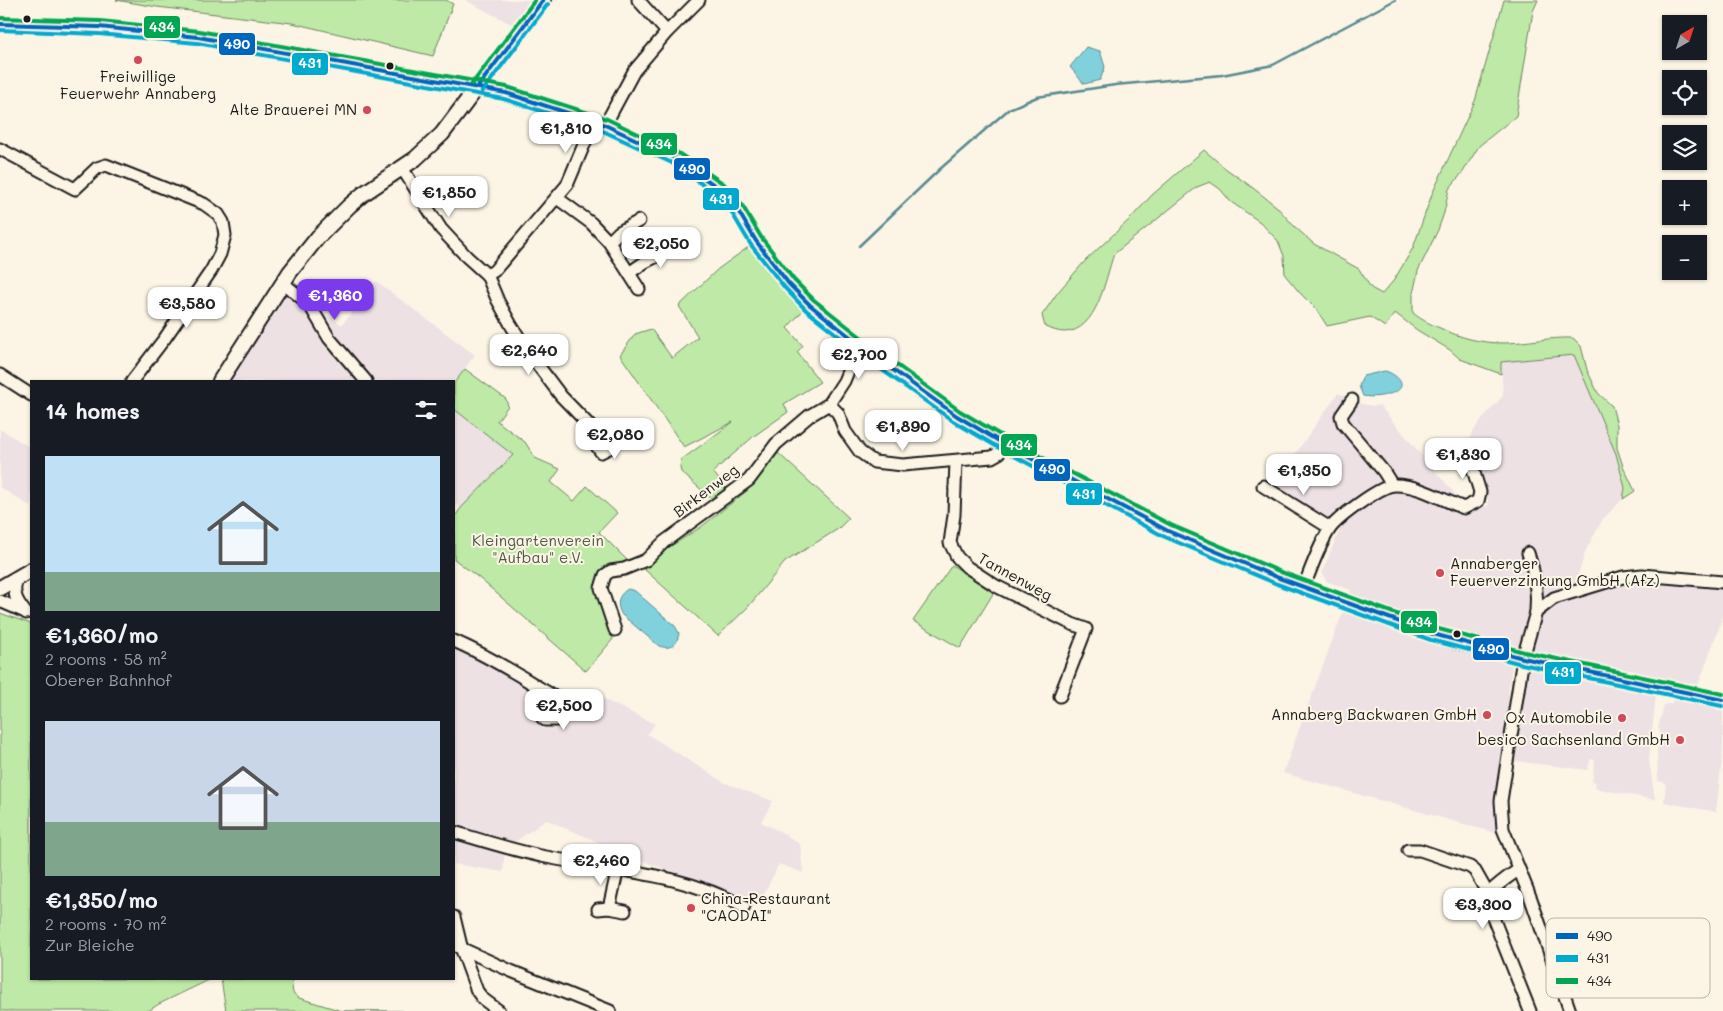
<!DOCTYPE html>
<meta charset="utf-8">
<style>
:root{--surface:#171b24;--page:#20242c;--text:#f1f3f6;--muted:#9ea1a6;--accent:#7c3aed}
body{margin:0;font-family:Mali,sans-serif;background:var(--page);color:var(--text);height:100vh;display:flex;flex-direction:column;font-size:19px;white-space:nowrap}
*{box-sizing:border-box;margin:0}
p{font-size:16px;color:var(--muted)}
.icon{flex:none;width:28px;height:28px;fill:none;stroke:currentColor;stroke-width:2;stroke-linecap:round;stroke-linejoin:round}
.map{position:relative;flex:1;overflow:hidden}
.side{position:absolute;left:30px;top:380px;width:425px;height:600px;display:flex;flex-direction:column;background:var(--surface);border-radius:0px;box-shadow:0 1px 4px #0004}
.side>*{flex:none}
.needle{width:32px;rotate:39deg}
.buttons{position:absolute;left:1662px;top:15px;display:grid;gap:10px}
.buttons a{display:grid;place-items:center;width:45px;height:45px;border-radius:0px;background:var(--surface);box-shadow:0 1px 4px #0004;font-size:25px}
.price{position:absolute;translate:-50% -42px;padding:0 11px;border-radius:10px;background:#fff;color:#222;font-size:16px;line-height:32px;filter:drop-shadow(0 1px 2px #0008)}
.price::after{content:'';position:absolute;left:50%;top:30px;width:15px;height:11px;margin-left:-8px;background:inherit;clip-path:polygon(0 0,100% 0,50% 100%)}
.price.current{background:var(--accent);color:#fff}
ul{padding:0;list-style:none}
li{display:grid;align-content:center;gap:10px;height:265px;padding:0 15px}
li span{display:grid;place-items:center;height:155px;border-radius:0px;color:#555}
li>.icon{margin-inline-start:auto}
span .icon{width:90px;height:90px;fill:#fffc;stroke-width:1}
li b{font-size:21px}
h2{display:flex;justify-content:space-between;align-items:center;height:60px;padding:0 15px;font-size:21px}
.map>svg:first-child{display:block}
.built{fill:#ede1e4}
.green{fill:#bee9a6;stroke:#6d8261}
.water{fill:#81d1dc;stroke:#59898f}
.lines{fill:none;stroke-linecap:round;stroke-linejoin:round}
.stream{stroke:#59898f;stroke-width:2.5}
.minor-casing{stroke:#1c1c1c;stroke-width:15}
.major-casing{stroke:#1c1c1c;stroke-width:18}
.minor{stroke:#fcf5e5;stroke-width:11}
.major{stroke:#fcf5e5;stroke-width:14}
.bus-1-casing{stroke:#fcf5e5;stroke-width:8}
.bus-2-casing{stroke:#fcf5e5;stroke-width:8}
.bus-3-casing{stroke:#fcf5e5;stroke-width:8}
.bus-1{stroke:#0065bd;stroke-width:4}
.bus-2{stroke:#00a9ce;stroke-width:4}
.bus-3{stroke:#00a651;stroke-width:4}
.bus-dot{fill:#1c1c1c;stroke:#fcf5e5;stroke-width:2}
.poi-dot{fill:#d1495b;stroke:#fcf5e5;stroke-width:2}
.labels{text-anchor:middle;stroke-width:4;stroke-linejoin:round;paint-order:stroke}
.poi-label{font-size:15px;fill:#1c1c1c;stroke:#fcf5e5;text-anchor:end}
.street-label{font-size:15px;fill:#1c1c1c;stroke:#fcf5e5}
.park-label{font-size:15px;fill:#4d5a45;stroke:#fcf5e5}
.key{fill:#fcf5e5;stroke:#b9b4a9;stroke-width:1}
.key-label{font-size:14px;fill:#1c1c1c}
.line-badge{stroke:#fcf5e5;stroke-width:2}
.badge-label{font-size:14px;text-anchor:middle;font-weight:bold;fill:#fff}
</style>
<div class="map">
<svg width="1723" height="1011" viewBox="0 0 1723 1011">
<rect width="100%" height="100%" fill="#fcf5e5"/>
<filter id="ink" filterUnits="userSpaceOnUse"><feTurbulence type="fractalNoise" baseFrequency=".02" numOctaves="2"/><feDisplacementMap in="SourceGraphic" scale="10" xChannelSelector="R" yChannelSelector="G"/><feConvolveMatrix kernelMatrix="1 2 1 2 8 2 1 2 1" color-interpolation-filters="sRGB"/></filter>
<g filter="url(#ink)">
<g class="built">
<polygon points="465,0 530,0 511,24"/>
<polygon points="376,281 475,355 454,383 454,381 220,381 279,290 299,304 323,312 342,325"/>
<polygon points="1575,355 1616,453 1625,488 1623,499 1603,519 1586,550 1577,578 1580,592 1606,584 1644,579 1723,588 1723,617 1698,686 1670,683 1515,648 1509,683 1508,731 1499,779 1496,810 1499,834 1283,773 1351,590 1326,581 1322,572 1340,529 1265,479 1273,470 1291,460 1338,393 1362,404 1374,406 1379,405 1460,500 1467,512 1489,505 1477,459 1470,443 1471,435 1481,420 1503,396 1501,362"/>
<polygon points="454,409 513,455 461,508 454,503"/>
<polygon points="0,429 31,448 31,507 0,487"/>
<polygon points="454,647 505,672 551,700 593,694 655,724 647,734 725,783 773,801 761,822 781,832 800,844 803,873 779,864 757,908 675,872 653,865 546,820 512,844 454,825"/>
<polygon points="1530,668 1580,677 1597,684 1656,695 1649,760 1655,800 1595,788 1596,782 1592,782 1595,760 1591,759 1587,770 1515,761 1526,676"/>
<polygon points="1673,698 1704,704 1723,712 1723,751 1716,812 1664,802 1666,783 1658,781 1657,751 1660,731 1658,728 1664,705 1672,703"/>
<polygon points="454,835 505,848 503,872 454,864"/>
</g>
<g class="green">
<polygon points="116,0 446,0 453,4 433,56 292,23 157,7"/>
<path d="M 1504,0 L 1538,0 L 1533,11 L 1516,116 L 1479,146 L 1463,172 L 1449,189 L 1444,213 L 1438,230 L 1418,271 L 1413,294 L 1413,313 C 1422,320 1430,324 1440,328 C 1461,338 1481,343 1503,343 C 1527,343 1549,337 1573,338 L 1581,346 L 1587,370 L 1598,393 L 1612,406 L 1617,425 L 1617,448 L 1623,466 L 1635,491 L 1623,499 L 1625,488 L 1616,454 L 1574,355 L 1501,362 L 1501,374 L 1460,359 L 1450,350 L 1417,330 L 1395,313 L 1385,327 L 1370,317 L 1327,326 L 1317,310 L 1300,293 L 1285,275 L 1284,256 L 1278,241 L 1260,222 L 1231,202 L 1220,189 L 1210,182 L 1197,187 L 1114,254 C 1105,278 1098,332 1064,332 C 1058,332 1051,329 1045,327 L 1042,315 L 1058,292 L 1085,261 L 1130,219 L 1152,195 L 1204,150 L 1225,168 L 1249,185 L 1276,206 L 1294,226 L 1314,244 L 1359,269 L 1371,288 L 1382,294 L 1394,280 L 1413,248 L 1432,194 L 1475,101 Z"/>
<polygon points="754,243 807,306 787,328 803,346 797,352 820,382 784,404 788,412 754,436 713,472 727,489 712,499 681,472 680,467 681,460 733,422 684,447 620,355 635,334 651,329 672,358 698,337 679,306 718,269"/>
<polygon points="465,369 506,399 508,406 497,421 525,442 535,458 560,469 551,482 574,501 587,486 617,513 599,532 629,562 609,569 599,588 613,639 586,671 479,578 454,559 454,518 461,508 513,455 454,409 454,383"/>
<polygon points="778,453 849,518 838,529 785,562 748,607 718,636 644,569 668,548 701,527 748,490"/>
<polygon points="952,565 994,592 960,648 913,621"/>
<polygon points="0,613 31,624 31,979 211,979 159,1004 148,1011 0,1011"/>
<polygon points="221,979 291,979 293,993 299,998 342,1011 402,1011 226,1011"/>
</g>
<g class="water">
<polygon points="1086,47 1100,51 1105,67 1100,80 1084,84 1070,67"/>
<path d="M 1385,371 C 1394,373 1410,385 1395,392 C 1386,396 1373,398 1363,396 L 1359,386 L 1363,376 Z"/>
<path d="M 628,589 L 635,591 L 675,626 L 679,633 C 677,645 671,650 659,646 L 622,615 C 616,605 617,595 628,589 Z"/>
</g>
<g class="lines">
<polyline class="stream" points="859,246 940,169 1009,109 1037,97 1115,85 1222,75 1273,65 1395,0"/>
<defs>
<g id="minor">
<polyline points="638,0 667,32"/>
<polyline points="0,24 95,28 171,33 389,71 477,88"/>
<polyline points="605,125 634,71 667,32 699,0"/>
<polyline points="0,149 75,189 97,168 106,165 204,204 218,214 223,222 225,235 220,254 211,271 165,338 132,381"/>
<polyline points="402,168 441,229 467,257 487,275 498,301 511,325 528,352 561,396 592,428 614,441 611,447 601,452 594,442 592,428"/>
<polyline points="557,198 591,223 609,242 639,289"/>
<polyline points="609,242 619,232 639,221"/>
<polyline points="629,273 645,262 681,244"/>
<polyline points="487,275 494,271 567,185 594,121"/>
<polyline points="283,283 309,304 329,338 366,381"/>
<polyline points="0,375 31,395"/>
<polyline points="1352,400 1341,416 1343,423 1384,472 1392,485"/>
<polyline points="829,404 838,413 845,431 860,452 874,462 903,465 992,457 999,453 1004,444"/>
<polyline points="956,461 954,515 950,543 957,557 967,567 996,586 1072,624 1086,629 1060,696"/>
<polyline points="1263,486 1330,528"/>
<path d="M 1528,553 C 1535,573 1538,590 1536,612"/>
<path d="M 18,577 C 11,592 16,601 26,613"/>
<path d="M 1304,587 C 1311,568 1318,548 1329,530 C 1336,519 1381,485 1395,485 C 1419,485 1442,500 1464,508 L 1478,501 L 1480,492 L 1470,460"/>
<polyline points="0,601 23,611"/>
<polyline points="615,630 601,588 605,575 611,571 624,569 646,560 664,542 749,480 776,444 809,416 829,404 844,381 851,364 855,342"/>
<path d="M 454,641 C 482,653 509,669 535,685 C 543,691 555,694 560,703 C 564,709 561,715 557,720 L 545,720 C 534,712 537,698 536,686"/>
<path d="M 454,832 C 484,841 515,851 546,857 C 612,870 683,873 744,907"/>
<polyline points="1408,850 1420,850 1470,867 1475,871 1488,894"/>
<path d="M 1519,870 C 1513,873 1488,891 1487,897 C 1486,899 1487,902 1488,905 L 1530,1011"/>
<polyline points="609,908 618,868"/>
<polyline points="598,909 609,908 625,911"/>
<polyline points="454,917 462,950 477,991 483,999 499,1011"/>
<polyline points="454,945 511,971 610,1011"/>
<polyline points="1570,1011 1531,899 1503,829 1501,801 1523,658 1536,612 1554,598 1623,577 1642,575 1723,582"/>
</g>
<g id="major">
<polyline points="477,88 506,93 594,121 675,158 720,189 734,204 756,241 789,284 810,305 873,356 944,408 1004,444 1168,531 1279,578 1409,625 1455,641 1523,658 1723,700"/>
<polyline points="220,381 290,272 318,237 349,206 363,194 415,159 442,134 543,0"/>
<polyline points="0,588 31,570"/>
</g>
</defs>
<use href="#minor" class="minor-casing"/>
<use href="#major" class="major-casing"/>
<use href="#minor" class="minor"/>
<use href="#major" class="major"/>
<defs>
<g id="bus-1">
<polyline points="0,24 99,27 198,37 506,93 605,125 675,158 720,189 734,204 756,241 789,284 810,305 882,362 957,416 1004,444 1168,531 1279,578 1433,634 1523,658 1723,700"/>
<polyline points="477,88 543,0"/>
</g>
<g id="bus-2">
<polyline points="0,30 99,34 197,43 504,99 603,131 672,163 716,194 729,208 751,245 785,288 806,310 878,367 953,421 1001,449 1165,537 1277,584 1431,640 1522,664 1722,706"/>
<polyline points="482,92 548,4"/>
</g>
<g id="bus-3">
<polyline points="0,18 100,21 199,31 507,87 607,119 678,153 724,184 739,200 761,237 794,280 814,300 886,357 960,411 1007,439 1171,525 1281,572 1435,628 1524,652 1723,694"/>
<polyline points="472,84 535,0"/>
</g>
</defs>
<use href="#bus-1" class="bus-1-casing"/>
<use href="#bus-2" class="bus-2-casing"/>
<use href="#bus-3" class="bus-3-casing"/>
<use href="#bus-1" class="bus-1"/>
<use href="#bus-2" class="bus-2"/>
<use href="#bus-3" class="bus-3"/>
</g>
</g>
<g class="bus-dot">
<circle cx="27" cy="19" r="4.5"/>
<circle cx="390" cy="66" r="4.5"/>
<circle cx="1457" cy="634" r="4.5"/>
</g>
<g class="poi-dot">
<circle cx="138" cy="60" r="5"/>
<circle cx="367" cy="110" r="5"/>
<circle cx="1440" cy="573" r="5"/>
<circle cx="1487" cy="715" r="5"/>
<circle cx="1622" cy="718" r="5"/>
<circle cx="1680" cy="740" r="5"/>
<circle cx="691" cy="908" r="5"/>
</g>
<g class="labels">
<g class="poi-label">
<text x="138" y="82" text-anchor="middle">Freiwillige<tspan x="138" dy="17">Feuerwehr Annaberg</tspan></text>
<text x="357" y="115">Alte Brauerei MN</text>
<text x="1450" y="569" text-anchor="start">Annaberger<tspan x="1450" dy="17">Feuerverzinkung GmbH (Afz)</tspan></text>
<text x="1477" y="720">Annaberg Backwaren GmbH</text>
<text x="1612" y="723">Ox Automobile</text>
<text x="1670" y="745">besico Sachsenland GmbH</text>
<text x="701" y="904" text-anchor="start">China-Restaurant<tspan x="701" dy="17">"CAODAI"</tspan></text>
</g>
<g class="street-label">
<text transform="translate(706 491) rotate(-37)" y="5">Birkenweg</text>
<text transform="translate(1015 577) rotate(29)" y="5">Tannenweg</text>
</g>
<g class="park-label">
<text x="538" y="546">Kleingartenverein<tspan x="538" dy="17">"Aufbau" e.V.</tspan></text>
</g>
</g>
<rect x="1546" y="918" width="164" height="80" rx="8" class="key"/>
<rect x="1556" y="933" width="22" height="6" fill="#0065bd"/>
<rect x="1556" y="955" width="22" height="7" fill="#00a9ce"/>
<rect x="1556" y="978" width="22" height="6" fill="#00a651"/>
<g class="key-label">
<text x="1587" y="941">490</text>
<text x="1587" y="963">431</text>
<text x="1587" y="986">434</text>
</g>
<g class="line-badge">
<rect x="143" y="15" width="38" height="24" rx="5" fill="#00a651"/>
<rect x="218" y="32" width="38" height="24" rx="5" fill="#0065bd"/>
<rect x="291" y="52" width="38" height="24" rx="5" fill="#00a9ce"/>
<rect x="640" y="132" width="38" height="24" rx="5" fill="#00a651"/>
<rect x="673" y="157" width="38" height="24" rx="5" fill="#0065bd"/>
<rect x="702" y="187" width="38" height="24" rx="5" fill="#00a9ce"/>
<rect x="1000" y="433" width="38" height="24" rx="5" fill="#00a651"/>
<rect x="1033" y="458" width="38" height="24" rx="5" fill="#0065bd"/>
<rect x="1065" y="482" width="38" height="24" rx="5" fill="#00a9ce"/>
<rect x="1400" y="610" width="38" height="24" rx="5" fill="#00a651"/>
<rect x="1472" y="637" width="38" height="24" rx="5" fill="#0065bd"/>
<rect x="1544" y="661" width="38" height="24" rx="5" fill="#00a9ce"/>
</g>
<g class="badge-label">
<text x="162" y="32">434</text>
<text x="237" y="49">490</text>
<text x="310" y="68">431</text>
<text x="659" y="149">434</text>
<text x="692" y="174">490</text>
<text x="721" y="204">431</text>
<text x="1019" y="450">434</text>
<text x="1052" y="474">490</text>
<text x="1084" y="499">431</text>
<text x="1419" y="627">434</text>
<text x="1491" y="654">490</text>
<text x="1563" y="677">431</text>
</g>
</svg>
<div class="buttons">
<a><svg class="needle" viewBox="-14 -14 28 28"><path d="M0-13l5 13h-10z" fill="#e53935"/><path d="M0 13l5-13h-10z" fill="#9ea1a6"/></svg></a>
<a><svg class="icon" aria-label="locate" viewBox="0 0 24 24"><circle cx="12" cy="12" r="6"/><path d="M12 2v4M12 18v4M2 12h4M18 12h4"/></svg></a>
<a><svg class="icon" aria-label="layers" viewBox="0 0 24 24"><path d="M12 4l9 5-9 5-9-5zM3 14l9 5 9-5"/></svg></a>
<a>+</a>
<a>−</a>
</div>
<b class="price" style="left:566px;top:154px">€1,810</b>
<b class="price" style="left:449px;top:218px">€1,850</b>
<b class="price" style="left:661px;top:269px">€2,050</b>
<b class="price current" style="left:335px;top:321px">€1,360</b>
<b class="price" style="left:187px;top:329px">€3,580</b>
<b class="price" style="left:529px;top:376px">€2,640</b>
<b class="price" style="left:859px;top:380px">€2,700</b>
<b class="price" style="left:903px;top:452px">€1,890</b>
<b class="price" style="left:615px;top:460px">€2,080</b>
<b class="price" style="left:1463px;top:480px">€1,830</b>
<b class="price" style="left:1304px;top:496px">€1,350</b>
<b class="price" style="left:564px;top:731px">€2,500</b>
<b class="price" style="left:601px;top:886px">€2,460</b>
<b class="price" style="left:1483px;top:930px">€3,300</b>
<section class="side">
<h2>14 homes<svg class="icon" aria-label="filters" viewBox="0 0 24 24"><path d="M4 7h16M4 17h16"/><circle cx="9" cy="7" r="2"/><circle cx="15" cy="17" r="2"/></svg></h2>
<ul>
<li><span style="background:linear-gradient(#bfe0f5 75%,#7fa58c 0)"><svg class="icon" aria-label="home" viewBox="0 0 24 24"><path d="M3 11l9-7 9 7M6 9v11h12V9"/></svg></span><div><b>€1,360/mo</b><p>2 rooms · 58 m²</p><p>Oberer Bahnhof</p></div></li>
<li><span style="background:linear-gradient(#c9d6e8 65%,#7fa58c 0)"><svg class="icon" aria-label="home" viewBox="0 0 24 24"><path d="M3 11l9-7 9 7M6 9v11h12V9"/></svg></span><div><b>€1,350/mo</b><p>2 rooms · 70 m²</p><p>Zur Bleiche</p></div></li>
</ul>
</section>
</div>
